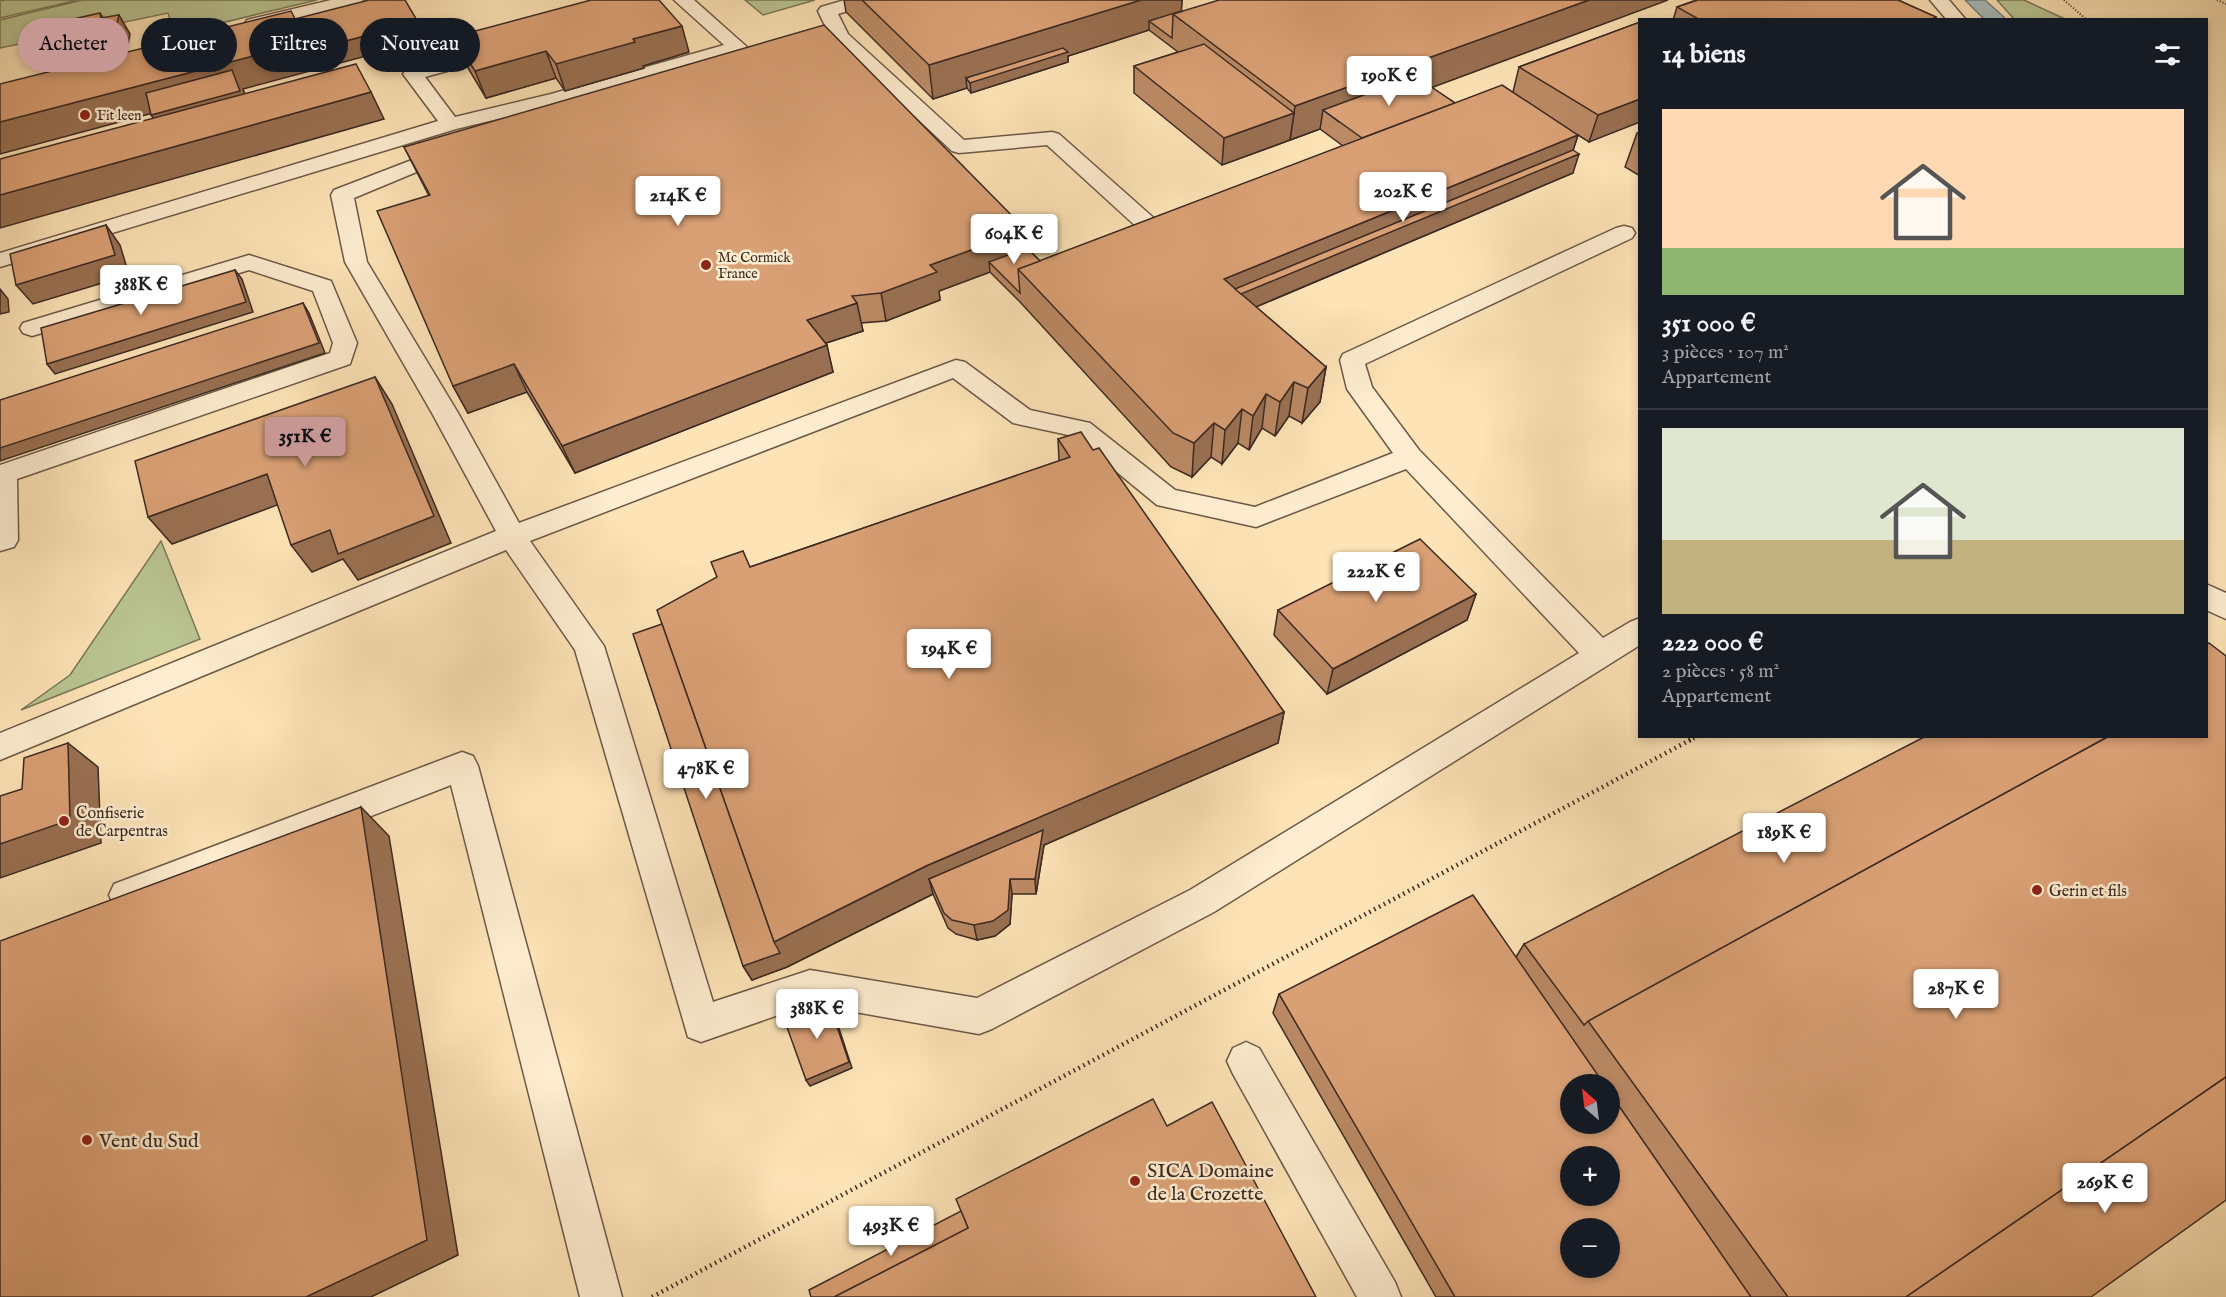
<!DOCTYPE html>
<html lang="fr">
<meta charset="utf-8">
<style>
:root{--surface:#171b24;--page:#242831;--text:#f1f3f6;--muted:#9ea1a6;--line:#363941;--accent:#c59692}
body{margin:0;font-family:"IM FELL English",serif;background:var(--page);color:var(--text);height:100vh;display:flex;flex-direction:column;font-size:22px;white-space:nowrap}
*{box-sizing:border-box;margin:0}
p{font-size:20px;color:var(--muted)}
.icon{flex:none;width:33px;height:33px;fill:none;stroke:currentColor;stroke-width:2;stroke-linecap:round;stroke-linejoin:round}
.map{position:relative;flex:1;overflow:hidden}
.drawer{position:absolute;left:1638px;top:18px;width:570px;height:720px;display:flex;flex-direction:column;background:var(--surface);border-radius:0px;box-shadow:0 3px 9px #0003}
.drawer>*{flex:none}
.banner{position:absolute;left:18px;top:18px;width:570px;height:54px;display:flex;gap:12px}
.needle{width:39px;rotate:332deg}
.controls{position:absolute;left:1560px;top:1074px;display:grid;gap:12px}
.controls a{display:grid;place-items:center;width:60px;height:60px;border-radius:50%;background:var(--surface);box-shadow:0 3px 9px #0003;font-size:30px}
.price{position:absolute;translate:-50% -51px;padding:0 14px;border-radius:6px;background:#fff;color:#222;font-size:20px;line-height:39px;filter:drop-shadow(0 2px 3px #0008)}
.price::after{content:'';position:absolute;left:50%;top:36px;width:18px;height:14px;margin-left:-9px;background:inherit;clip-path:polygon(0 0,100% 0,50% 100%)}
.price.on{background:var(--accent);color:#111}
ul{padding:0;list-style:none}
li{display:grid;align-content:center;gap:12px;height:318px;padding:0 24px}
li+li{border-top:2px solid var(--line)}
li span{display:grid;place-items:center;height:186px;border-radius:0px;color:#555}
li>.icon{margin-inline-start:auto}
span .icon{width:108px;height:108px;fill:#fffc;stroke-width:1}
li b{font-size:26px}
h2{display:flex;justify-content:space-between;align-items:center;height:72px;padding:0 24px;font-size:26px}
.chip{padding:0 21px;border-radius:27px;background:var(--surface);box-shadow:0 3px 9px #0003;font-size:21px;line-height:54px}
.chip.on{background:var(--accent);color:#111}
.map>svg:first-child{display:block}
.green{fill:#bac592;stroke:#7a775a;stroke-width:1.5}
.water{fill:#a5bbba;stroke:#7b817d;stroke-width:1.5}
.lines{fill:none;stroke-linecap:round;stroke-linejoin:round}
.service-casing{stroke:#6c5847;stroke-width:3}
.path-far2{stroke:#3b2922;stroke-width:2;stroke-dasharray:1 2;stroke-linecap:butt}
.path-far1{stroke:#3b2922;stroke-width:4;stroke-dasharray:1.5 3;stroke-linecap:butt}
.path{stroke:#3b2922;stroke-width:4.5;stroke-dasharray:1.5 4;stroke-linecap:butt}
.service{fill:#feedd0;fill-rule:evenodd}
.wall{fill:#bb8a65;stroke:#3b2922;stroke-width:1.5;fill-rule:evenodd}
.shaded-wall{fill:#997052;stroke:#3b2922;stroke-width:1.5}
.building{fill:#daa075;stroke:#3b2922;stroke-width:1.5;fill-rule:evenodd}
.poi-dot{fill:#8f2418;stroke:#feedd0;stroke-width:2}
.labels{text-anchor:middle;stroke-width:5;stroke-linejoin:round;paint-order:stroke}
.far-poi-label{font-size:14px;fill:#3b2922;stroke:#feedd0;text-anchor:start}
.poi-label{font-size:16px;fill:#3b2922;stroke:#feedd0;text-anchor:start}
.near-poi-label{font-size:20px;fill:#3b2922;stroke:#feedd0;text-anchor:start}
</style>
<div class="map">
<svg width="2226" height="1297" viewBox="0 0 2226 1297">
<rect width="100%" height="100%" fill="#fde3b6"/>
<filter id="stains"><feTurbulence type="fractalNoise" baseFrequency=".00333" numOctaves="4"/><feColorMatrix values="0 0 0 0 .2 0 0 0 0 .09 0 0 0 0 .02 0 0 0 .5 -.17"/></filter>
<radialGradient id="worn" r=".72"><stop offset=".6" stop-color="#630" stop-opacity="0"/><stop offset="1" stop-color="#630" stop-opacity=".3"/></radialGradient>
<g class="green">
<polygon points="5,0 78,0 0,18 0,1"/>
<polygon points="82,0 317,0 175,34 168,13 0,48 0,20"/>
<polygon points="745,0 815,0 763,15"/>
<polygon points="1997,0 2024,0 2065,19 2014,19"/>
<polygon points="161,541 200,639 21,710 70,675"/>
</g>
<polygon class="water" points="1965,0 1985,0 2006,19 1984,19"/>
<g class="lines">
<defs>
<g id="service">
<polygon points="331,0 363,0 360,4 254,30 247,28 245,24 247,20"/>
<polygon points="674,0 694,0 747,47 745,51 563,103 456,129 0,267 0,253 438,121 403,74 406,70 502,44 509,46 512,50 509,54 425,77 455,117 551,94 724,45"/>
<polygon points="845,0 873,0 870,4 838,14 848,34 964,140 1052,132 1059,134 1156,220 1159,225 1156,230 1148,232 1140,230 1047,145 959,153 952,151 837,44 798,56 791,54 788,50 791,46 829,34 818,11 821,7"/>
<polygon points="1930,0 1949,0 1966,20 1947,20"/>
<path d="M 451,149 L 458,151 L 461,155 L 458,159 L 426,168 L 354,198 L 367,262 L 458,413 L 519,523 L 956,360 L 965,362 L 1030,410 L 1090,423 L 1175,490 L 1255,507 L 1393,453 L 1347,389 L 1340,360 L 1343,354 L 1616,228 L 1624,226 L 1632,228 L 1635,233 L 1632,238 L 1365,364 L 1372,387 L 1419,450 L 1603,638 L 1630,622 L 1640,618 L 1640,645 L 1214,912 L 992,1029 L 979,1034 L 810,1004 L 701,1042 L 688,1037 L 575,650 L 506,550 L 0,760 L 0,733 L 496,531 L 432,413 L 345,262 L 331,195 L 334,190 L 412,160 ZM 953,378 L 1013,423 L 1073,436 L 1157,505 L 1256,527 L 1406,469 L 1579,653 L 1190,890 L 977,998 L 810,970 L 713,1002 L 604,646 L 530,541 Z"/>
<polygon points="249,255 331,281 357,343 350,364 17,479 18,540 14,547 0,551 0,465 330,353 333,343 313,291 249,270 32,336 23,333 20,328 23,323"/>
<polygon points="2206,584 2226,593 2226,619 2206,610"/>
<polygon points="462,752 473,756 478,766 622,1297 580,1297 451,785 126,911 114,906 109,895 114,884"/>
<polygon points="1246,1042 1259,1048 1395,1282 1401,1297 1357,1297 1233,1074 1227,1061 1233,1048"/>
</g>
</defs>
<use href="#service" class="service-casing"/>
<g class="path-far2">
<polyline points="2064,0 2087,20"/>
<polyline points="2217,0 2226,4"/>
</g>
<polyline class="path-far1" points="1689,741 1698,736"/>
<polyline class="path" points="652,1297 1692,739"/>
<use href="#service" class="service"/>
</g>
<g class="wall">
<polygon points="844,0 1182,0 1181,11 1432,88 1455,103 1513,92 1519,67 1640,22 1589,142 1578,135 1573,150 1573,173 1256,307 1326,367 1320,402 1302,423 1289,416 1275,436 1262,428 1249,450 1238,443 1222,464 1211,457 1192,477 1171,467 1021,303 990,272 939,291 940,300 886,321 861,323 863,331 826,343 833,372 575,473 527,392 468,413 453,386 429,196 404,147 1026,230 1027,248 1040,261 1343,146 1320,129 1222,165 1134,93 1134,66 1178,52 1149,30 1068,56 1068,62 971,93 967,88 933,99 846,12"/>
<polygon points="1696,0 1898,0 1936,17 1934,20 1673,20 1677,7"/>
<polygon points="453,37 689,52 643,66 644,68 565,91 556,78 486,98 465,63"/>
<polygon points="1640,132 1640,176 1625,167 1637,133"/>
<polygon points="1058,439 1093,450 1284,712 1278,743 1044,845 1036,894 1012,894 1010,924 995,936 977,940 956,934 948,928 933,894 787,967 752,980 743,966 662,624 750,567 1059,461"/>
<polygon points="1476,594 1467,620 1327,694 1274,635 1278,610"/>
<path d="M 1524,944 L 2091,1297 L 1436,1297 L 1273,1013 L 1279,994 L 1516,957 ZM 1570,1084 L 1610,1084 L 1610,1124 Z"/>
</g>
<g class="shaded-wall">
<polygon points="1141,0 1182,0 1181,20 1173,14 1149,21 1149,30 1068,56 1068,62 971,93 970,83 966,78 967,88 933,99 929,65"/>
<polygon points="1589,0 1668,0 1339,122 1323,110 1320,129 1290,140 1295,106"/>
<polygon points="100,13 110,29 119,15 130,34 128,46 82,58 79,53 39,63 25,44 101,18"/>
<polygon points="418,22 426,40 243,89 251,110 164,134 151,115 239,90 0,154 0,122 307,42 311,50"/>
<polygon points="682,26 689,52 643,66 644,68 565,91 556,64 633,39"/>
<polygon points="546,51 556,78 486,98 475,71"/>
<polygon points="371,92 384,119 0,228 0,195"/>
<polygon points="1640,99 1640,122 1589,142 1598,115"/>
<polygon points="1294,113 1290,140 1222,165 1224,138"/>
<polygon points="1578,135 1571,157 1579,154 1573,173 1227,319 1224,279"/>
<polygon points="106,225 120,245 129,275 33,304 16,285"/>
<polygon points="1026,230 1028,258 989,262 990,272 939,291 940,300 886,321 881,293 930,265"/>
<polygon points="235,270 242,279 253,312 55,374 47,364"/>
<polygon points="0,289 8,299 9,312 0,314"/>
<polygon points="303,303 309,313 325,353 0,461 0,448"/>
<polygon points="857,303 863,331 814,347 807,320"/>
<polygon points="827,345 833,372 575,473 562,446"/>
<polygon points="514,364 527,392 468,413 453,386"/>
<polygon points="1326,367 1320,402 1302,423 1308,388"/>
<polygon points="375,377 392,404 451,543 358,580 343,559 312,572 291,545"/>
<polygon points="1294,382 1289,416 1275,436 1280,402"/>
<polygon points="1266,394 1262,428 1249,450 1253,416"/>
<polygon points="1242,409 1238,443 1222,464 1225,430"/>
<polygon points="1214,423 1211,457 1192,477 1194,443"/>
<polygon points="267,474 288,501 172,544 148,517"/>
<polygon points="1476,594 1467,620 1327,694 1333,669"/>
<polygon points="1284,712 1278,743 1044,845 1036,894 1035,879 929,879 933,894 787,967 752,980 743,966 774,942 926,866"/>
<polygon points="68,743 98,767 101,843 0,878 0,844"/>
<polygon points="361,807 389,836 458,1255 371,1297 306,1297"/>
<polygon points="1010,879 1012,894 1010,924 995,936 977,940 974,925"/>
<polygon points="828,1000 832,1007 852,1068 810,1086 806,1080"/>
</g>
<g class="building">
<polygon points="369,0 405,0 418,22 311,50 295,19"/>
<polygon points="591,0 659,0 682,26 633,39 635,42 556,64 546,51 475,71 453,37"/>
<polygon points="862,0 1141,0 929,65"/>
<polygon points="1219,0 1589,0 1295,106 1173,14"/>
<polygon points="1698,0 1898,0 1936,17 1930,20 1700,20 1677,7"/>
<polygon points="291,11 307,42 0,122 0,84"/>
<polygon points="1181,11 1183,11 1173,14 1172,38 1149,21"/>
<polygon points="100,13 101,18 119,15 116,27 100,32 98,27 25,44 25,30"/>
<polygon points="1640,22 1640,99 1598,115 1519,67"/>
<polygon points="824,25 1026,230 930,265 937,272 881,293 852,296 857,303 807,320 827,345 562,446 514,364 453,386 377,211 430,195 404,147"/>
<polygon points="103,36 105,40 75,48 75,43"/>
<polygon points="1204,44 1294,113 1224,138 1134,66"/>
<polygon points="1063,48 1068,52 970,83 966,78"/>
<polygon points="356,64 371,92 0,195 0,159"/>
<polygon points="232,70 240,91 151,115 146,93"/>
<polygon points="1415,76 1455,103 1362,138 1323,110"/>
<polygon points="1502,85 1578,135 1224,279 1326,367 1308,388 1294,382 1280,402 1266,394 1253,416 1242,409 1225,430 1214,423 1194,443 1173,433 1018,269"/>
<polygon points="1573,150 1579,154 1241,294 1235,289"/>
<polygon points="106,225 115,255 16,285 10,254"/>
<polygon points="1027,248 1040,261 1018,269 1020,293 989,262"/>
<polygon points="235,270 246,302 47,364 41,328"/>
<polygon points="303,303 319,343 0,448 0,400"/>
<polygon points="375,377 434,516 338,554 330,530 291,545 267,474 148,517 135,461"/>
<polygon points="1081,432 1093,450 1099,448 1284,712 926,866 774,942 657,610 717,577 711,562 743,551 750,567 1070,457 1058,439"/>
<polygon points="1420,539 1476,594 1333,669 1278,610"/>
<polygon points="662,624 774,942 780,953 743,966 633,634"/>
<polygon points="2209,643 2226,656 2226,1077 1906,1297 1788,1297 1588,1021 2109,736 2206,736 2206,645"/>
<polygon points="1926,736 2109,736 1588,1021 1584,1025 1524,944"/>
<polygon points="68,743 70,820 0,844 0,796 22,789 24,758"/>
<polygon points="361,807 427,1240 306,1297 0,1297 0,941"/>
<polygon points="1043,830 1035,879 1010,879 1008,910 993,921 974,925 952,920 944,913 929,879"/>
<path d="M 1473,895 L 1604,1084 L 1570,1084 L 1570,1124 L 1610,1124 L 1610,1093 L 1751,1297 L 1455,1297 L 1279,994 ZM 1570,1156 L 1610,1156 L 1610,1196 L 1570,1196 ZM 1570,1228 L 1610,1228 L 1610,1268 L 1570,1268 Z"/>
<polygon points="828,1000 849,1062 806,1080 784,1019"/>
<polygon points="2226,1077 2226,1200 2091,1297 1906,1297"/>
<polygon points="1153,1099 1167,1126 1212,1102 1316,1297 834,1297 968,1228 956,1199"/>
<polygon points="961,1211 968,1228 834,1297 811,1297 809,1290"/>
</g>
<g class="poi-dot">
<circle cx="85" cy="115" r="6"/>
<circle cx="706" cy="265" r="6"/>
<circle cx="64" cy="821" r="6"/>
<circle cx="2037" cy="890" r="6"/>
<circle cx="87" cy="1140" r="6"/>
<circle cx="1135" cy="1181" r="6"/>
</g>
<g class="labels">
<g class="far-poi-label">
<text x="97" y="120">Fit leen</text>
<text x="718" y="262">Mc Cormick<tspan x="718" dy="16">France</tspan></text>
</g>
<g class="poi-label">
<text x="76" y="818">Confiserie<tspan x="76" dy="18">de Carpentras</tspan></text>
<text x="2049" y="896">Gerin et fils</text>
</g>
<g class="near-poi-label">
<text x="99" y="1147">Vent du Sud</text>
<text x="1147" y="1177">SICA Domaine<tspan x="1147" dy="23">de la Crozette</tspan></text>
</g>
</g>
<rect width="100%" height="100%" filter="url(#stains)"/>
<rect width="100%" height="100%" fill="url(#worn)"/>
</svg>
<div class="controls">
<a><svg class="needle" viewBox="-14 -14 28 28"><path d="M0-13l5 13h-10z" fill="#e53935"/><path d="M0 13l5-13h-10z" fill="#9ea1a6"/></svg></a>
<a>+</a>
<a>−</a>
</div>
<b class="price" style="left:1389px;top:107px">190K €</b>
<b class="price" style="left:1403px;top:223px">202K €</b>
<b class="price" style="left:678px;top:227px">214K €</b>
<b class="price" style="left:1014px;top:265px">604K €</b>
<b class="price" style="left:141px;top:316px">388K €</b>
<b class="price on" style="left:305px;top:468px">351K €</b>
<b class="price" style="left:1376px;top:603px">222K €</b>
<b class="price" style="left:949px;top:680px">194K €</b>
<b class="price" style="left:706px;top:800px">478K €</b>
<b class="price" style="left:1784px;top:864px">189K €</b>
<b class="price" style="left:1956px;top:1020px">287K €</b>
<b class="price" style="left:817px;top:1040px">388K €</b>
<b class="price" style="left:2105px;top:1214px">269K €</b>
<b class="price" style="left:891px;top:1257px">493K €</b>
<div class="banner">
<a class="chip on">Acheter</a>
<a class="chip">Louer</a>
<a class="chip">Filtres</a>
<a class="chip">Nouveau</a>
</div>
<section class="drawer">
<h2>14 biens<svg class="icon" aria-label="filters" viewBox="0 0 24 24"><path d="M4 7h16M4 17h16"/><circle cx="9" cy="7" r="2"/><circle cx="15" cy="17" r="2"/></svg></h2>
<ul>
<li><span style="background:linear-gradient(#ffd9b3 75%,#8fb573 0)"><svg class="icon" aria-label="home" viewBox="0 0 24 24"><path d="M3 11l9-7 9 7M6 9v11h12V9"/></svg></span><div><b>351 000 €</b><p>3 pièces · 107 m²</p><p>Appartement</p></div></li>
<li><span style="background:linear-gradient(#dfe7d0 60%,#c2b280 0)"><svg class="icon" aria-label="home" viewBox="0 0 24 24"><path d="M3 11l9-7 9 7M6 9v11h12V9"/></svg></span><div><b>222 000 €</b><p>2 pièces · 58 m²</p><p>Appartement</p></div></li>
</ul>
</section>
</div>
